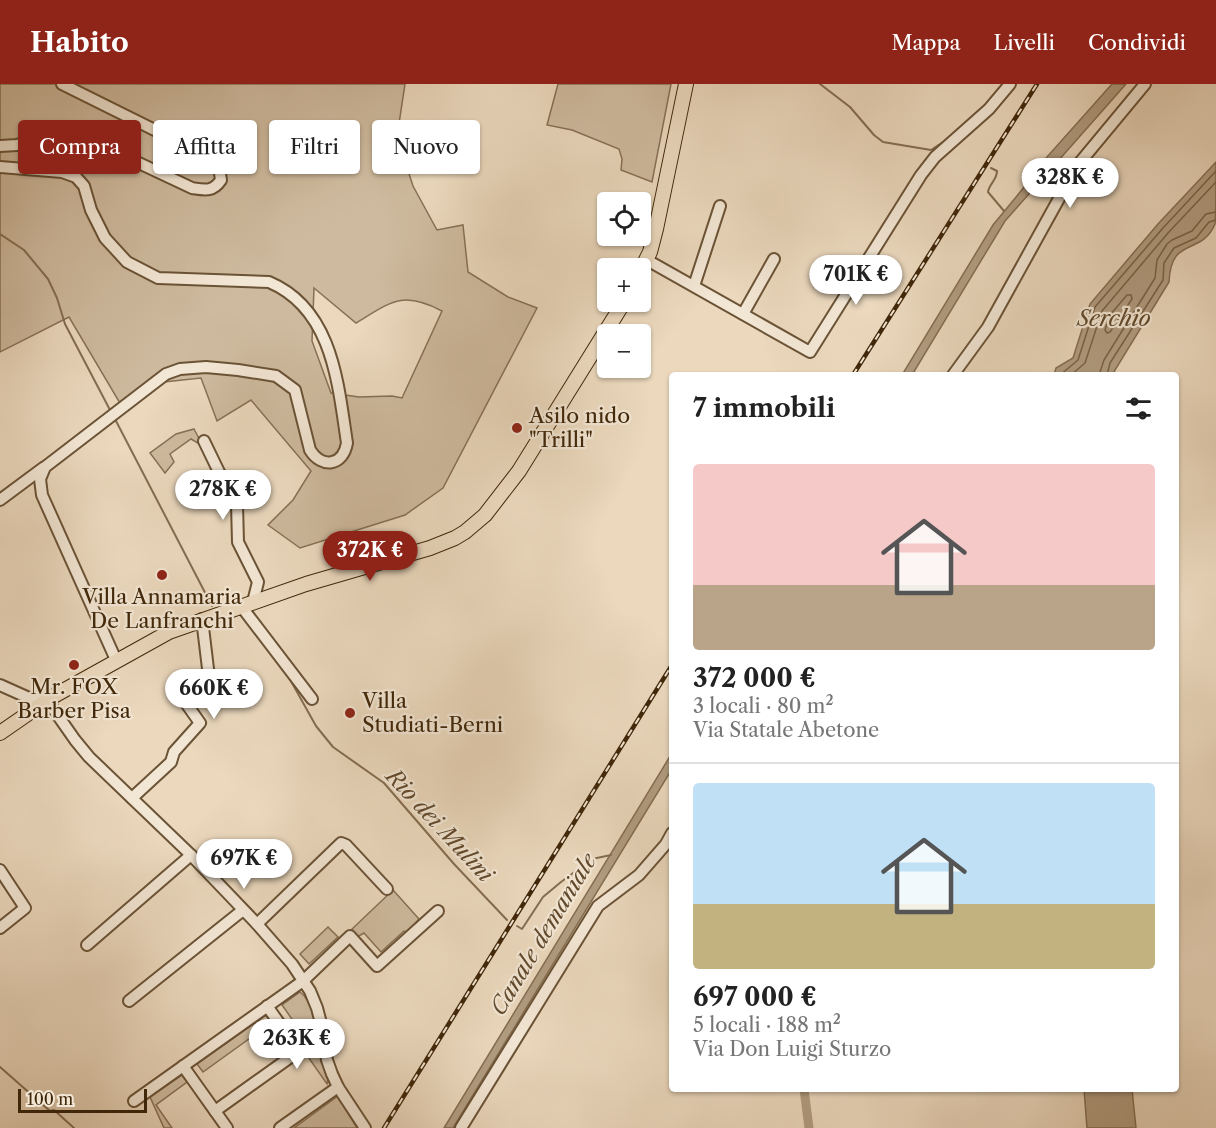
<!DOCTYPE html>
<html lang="it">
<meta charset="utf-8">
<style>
:root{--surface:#fff;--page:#f2f2f2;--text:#222;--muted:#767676;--line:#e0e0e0;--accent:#8f2418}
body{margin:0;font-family:"Libre Caslon Text",serif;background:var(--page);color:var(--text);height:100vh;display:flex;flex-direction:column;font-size:22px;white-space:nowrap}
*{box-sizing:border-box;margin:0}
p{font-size:20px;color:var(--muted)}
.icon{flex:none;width:33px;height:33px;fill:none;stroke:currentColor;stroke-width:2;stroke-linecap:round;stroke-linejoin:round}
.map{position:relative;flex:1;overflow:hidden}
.panel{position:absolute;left:669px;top:288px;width:510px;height:720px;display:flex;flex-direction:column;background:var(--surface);border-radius:6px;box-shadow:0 2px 4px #0004}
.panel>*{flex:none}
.top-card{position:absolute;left:18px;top:36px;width:561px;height:54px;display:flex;gap:12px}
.fabs{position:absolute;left:597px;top:108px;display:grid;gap:12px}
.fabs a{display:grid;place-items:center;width:54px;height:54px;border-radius:6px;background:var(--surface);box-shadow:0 2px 4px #0004;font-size:30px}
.scale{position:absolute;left:18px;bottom:15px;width:129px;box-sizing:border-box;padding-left:6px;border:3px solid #402709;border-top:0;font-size:16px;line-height:21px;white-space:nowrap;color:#402709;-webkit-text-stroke:4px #f2e6d4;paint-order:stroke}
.price{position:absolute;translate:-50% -51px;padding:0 14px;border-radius:21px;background:#fff;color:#222;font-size:20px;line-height:39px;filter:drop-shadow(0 2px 3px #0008)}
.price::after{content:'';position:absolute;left:50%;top:36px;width:18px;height:14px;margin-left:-9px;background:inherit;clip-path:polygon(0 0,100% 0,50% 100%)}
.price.active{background:var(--accent);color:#fff}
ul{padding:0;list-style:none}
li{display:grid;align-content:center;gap:12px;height:318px;padding:0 24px}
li+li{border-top:2px solid var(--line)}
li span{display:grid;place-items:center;height:186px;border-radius:6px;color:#555}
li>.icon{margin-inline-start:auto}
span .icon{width:108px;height:108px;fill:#fffc;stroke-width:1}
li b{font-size:26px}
h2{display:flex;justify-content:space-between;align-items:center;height:72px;padding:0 24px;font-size:26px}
.pill{padding:0 21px;border-radius:6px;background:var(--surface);box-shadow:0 2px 4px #0004;font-size:21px;line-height:54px}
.pill.active{background:var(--accent);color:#fff}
header{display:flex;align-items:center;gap:36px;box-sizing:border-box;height:84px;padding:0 30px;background:var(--accent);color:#fff}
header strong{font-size:28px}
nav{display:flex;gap:33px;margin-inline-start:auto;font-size:21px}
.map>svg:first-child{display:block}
.green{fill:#ceba9e;stroke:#877054;stroke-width:1.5;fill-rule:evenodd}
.water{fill:#b19c80;stroke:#846d50;stroke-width:1.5}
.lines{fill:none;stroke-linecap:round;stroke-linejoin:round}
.shore{stroke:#786244;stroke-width:1.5}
.stream{stroke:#846d50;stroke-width:2}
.canal{stroke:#b19c80;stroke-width:9}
.minor-casing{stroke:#6b5336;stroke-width:14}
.major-casing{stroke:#402709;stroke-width:16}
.minor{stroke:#f2e6d4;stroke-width:10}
.major{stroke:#ebd8bd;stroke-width:14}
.rail-casing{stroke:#402709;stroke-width:4.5}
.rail{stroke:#f2e6d4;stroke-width:2;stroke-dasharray:7;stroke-linecap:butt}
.poi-dot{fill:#8f2418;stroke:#f2e6d4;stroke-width:2}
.labels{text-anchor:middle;stroke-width:4.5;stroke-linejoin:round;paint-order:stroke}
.poi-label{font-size:21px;fill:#402709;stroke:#f2e6d4;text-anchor:start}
.water-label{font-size:22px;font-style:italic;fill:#624a2d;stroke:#f2e6d4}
</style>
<header>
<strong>Habito</strong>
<nav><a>Mappa</a><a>Livelli</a><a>Condividi</a></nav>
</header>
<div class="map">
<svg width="1216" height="1044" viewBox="0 0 1216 1044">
<rect width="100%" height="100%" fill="#ebd8bd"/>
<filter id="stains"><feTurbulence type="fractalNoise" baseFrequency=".00333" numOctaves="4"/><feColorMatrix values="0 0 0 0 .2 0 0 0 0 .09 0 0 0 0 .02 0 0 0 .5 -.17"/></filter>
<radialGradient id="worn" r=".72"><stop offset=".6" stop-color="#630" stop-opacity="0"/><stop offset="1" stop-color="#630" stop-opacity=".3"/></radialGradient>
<g class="green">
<path d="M 0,0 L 405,0 L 397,53 L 413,102 L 437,146 L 463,141 L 468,188 L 508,213 L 537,224 L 443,404 L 405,431 L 300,464 L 268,441 L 293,416 L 311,387 L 251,316 L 217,337 L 201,294 L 164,298 L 124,326 L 69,233 L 0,268 ZM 314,204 L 356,239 C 391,218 402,206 442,227 L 402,314 L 392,312 L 359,313 L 331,309 L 312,257 Z"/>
<polygon points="558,0 671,0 652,98 621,86 622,75 619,65 572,46 547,41"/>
<polygon points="194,345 203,362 191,355 170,370 174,378 165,389 150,369 176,350"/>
<polygon points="393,806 419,835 406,849 404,847 381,868 364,849 357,853 352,845"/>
<polygon points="328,843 338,853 309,880 300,870"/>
<path d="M 300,908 C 313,917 316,943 317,958 L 311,962 L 282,921 Z"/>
<polygon points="266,931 271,939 203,988 197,980"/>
<polygon points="318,962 328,995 327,1000 306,970"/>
<polygon points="182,991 187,998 156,1021 172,1044 164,1044 150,1013"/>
<polygon points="338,1012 357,1044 294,1044"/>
</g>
<g class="water">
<polygon points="1112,0 1126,0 1005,137 912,291 902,291 993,141 1039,85 1038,83"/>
<path d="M 1216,78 C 1216,90 1216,131 1215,140 C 1201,173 1171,151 1169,198 L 1112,291 L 1054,291 L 1056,284 L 1073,274 L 1090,220 L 1158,140 Z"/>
<polygon points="672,669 672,685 453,1044 444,1044"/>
<polygon points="1084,1005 1132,1005 1136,1044 1087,1044"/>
</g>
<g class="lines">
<g class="shore">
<polygon points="1127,211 1131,211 1132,215 1110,248 1107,249 1105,246 1110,231"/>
<polyline points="1060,291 1078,276 1095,223 1163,144 1216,87"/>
<polyline points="1071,291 1085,279 1102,227 1168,149 1216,98"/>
<polyline points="1099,291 1104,276 1155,194 1157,176 1167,160 1172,156 1192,147 1206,130 1216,128"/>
<polyline points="1107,291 1110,279 1163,196 1164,179 1174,164 1196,154 1209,138 1216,136"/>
</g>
<g class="stream">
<polyline points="820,0 850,23 874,51 883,58 931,66 943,58"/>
<path d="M 991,84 L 997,87 C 997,96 989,100 988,108 L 1004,127"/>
<polyline points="0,150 24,166 48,195 57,214 65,240 110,326"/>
<polyline points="116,337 212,522"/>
<polyline points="287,590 316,642 333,663 384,699 454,780 507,836"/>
<polyline points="517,842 522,845 543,813 561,798 592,775 611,771"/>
<polyline points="0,983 50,1027 54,1026 74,1044"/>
</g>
<polyline class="canal" points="804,1005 809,1044"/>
<defs>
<g id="minor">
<path d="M 0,62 L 17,61 L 30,57 L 79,64 L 107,64 L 192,104 C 205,106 213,108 221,96 L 219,83 L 211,74 L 62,0"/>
<path d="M 0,83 L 62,88 L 76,93 L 84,102 L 91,126 L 105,154 L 127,178 L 158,194 L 269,198 C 333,225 338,300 347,359 C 343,382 322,385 310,366 L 295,306 L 276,292 L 238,286 L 206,283 L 180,285 L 166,290 L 45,383 L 40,395 L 42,411 L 116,576"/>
<polyline points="647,176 810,268 921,91 935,73 989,25 1010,0"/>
<polyline points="694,202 720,122"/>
<polyline points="743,230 774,175"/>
<polyline points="953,291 988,243 1077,82 1145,0"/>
<polyline points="204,357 219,388 233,408 237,420 238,458 258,498 253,518"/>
<polyline points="0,416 43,384"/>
<polyline points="241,522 312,615"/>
<polyline points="0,601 29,614 47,616 75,656 89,673 191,771 257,840 292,880 310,907 317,924 322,943 327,976 332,990 338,1003 365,1044"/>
<polyline points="132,714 171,678 174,668 200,639 181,612 209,593 202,535"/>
<polyline points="0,786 25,824 0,844"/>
<polyline points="257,840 341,759 346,761 387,805"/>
<polyline points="87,861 191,771"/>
<polyline points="129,917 243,826"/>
<polyline points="183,982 227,1044"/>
<polyline points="134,1017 303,897 350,852 377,882 438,827"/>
<polyline points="215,1027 299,967 267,922"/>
<polyline points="280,1044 338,1003"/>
<polyline points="461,1044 598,822 639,791 666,760 672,749"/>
</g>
<g id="major">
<polyline points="640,188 650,168 656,145 686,0"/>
<polyline points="0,649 52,613 169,548 306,500 430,464 455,454 465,448 485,431 519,387 624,218"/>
</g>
</defs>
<use href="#minor" class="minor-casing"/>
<use href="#major" class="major-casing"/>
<use href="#minor" class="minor"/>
<use href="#major" class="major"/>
<defs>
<g id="rail">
<polyline points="853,291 1037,0"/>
<polyline points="384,1044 672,581"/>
</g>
</defs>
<use href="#rail" class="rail-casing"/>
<use href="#rail" class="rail"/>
</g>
<g class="poi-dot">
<circle cx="517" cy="344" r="6"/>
<circle cx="162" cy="491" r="6"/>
<circle cx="74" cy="581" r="6"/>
<circle cx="350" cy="629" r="6"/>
</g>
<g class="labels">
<g class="poi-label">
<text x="529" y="339">Asilo nido<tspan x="529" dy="24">"Trilli"</tspan></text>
<text x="162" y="520" text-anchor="middle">Villa Annamaria<tspan x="162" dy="24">De Lanfranchi</tspan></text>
<text x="74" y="610" text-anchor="middle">Mr. FOX<tspan x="74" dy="24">Barber Pisa</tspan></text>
<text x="362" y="624">Villa<tspan x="362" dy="24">Studiati-Berni</tspan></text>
</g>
<g class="water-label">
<text x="1114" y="242">Serchio</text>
<text transform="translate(440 741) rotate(47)" y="8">Rio dei Mulini</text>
<text transform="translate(543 850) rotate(-59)" y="8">Canale demaniale</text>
</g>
</g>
<rect width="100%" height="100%" filter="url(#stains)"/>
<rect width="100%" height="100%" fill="url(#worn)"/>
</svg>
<div class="fabs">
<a><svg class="icon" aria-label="locate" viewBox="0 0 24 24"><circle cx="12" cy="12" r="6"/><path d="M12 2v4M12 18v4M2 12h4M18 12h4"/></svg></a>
<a>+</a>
<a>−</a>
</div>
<div class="scale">100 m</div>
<b class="price" style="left:1070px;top:125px">328K €</b>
<b class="price" style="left:856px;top:222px">701K €</b>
<b class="price" style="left:223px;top:437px">278K €</b>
<b class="price active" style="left:370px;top:498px">372K €</b>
<b class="price" style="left:214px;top:636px">660K €</b>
<b class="price" style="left:244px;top:806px">697K €</b>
<b class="price" style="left:297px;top:986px">263K €</b>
<div class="top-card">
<a class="pill active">Compra</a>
<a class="pill">Affitta</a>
<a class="pill">Filtri</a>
<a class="pill">Nuovo</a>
</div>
<section class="panel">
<h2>7 immobili<svg class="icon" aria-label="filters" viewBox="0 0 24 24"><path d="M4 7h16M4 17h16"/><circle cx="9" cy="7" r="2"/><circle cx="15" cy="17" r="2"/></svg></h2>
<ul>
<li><span style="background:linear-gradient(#f6c9c9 65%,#b9a48a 0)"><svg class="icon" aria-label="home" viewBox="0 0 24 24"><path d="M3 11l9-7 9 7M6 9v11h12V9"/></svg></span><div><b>372 000 €</b><p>3 locali · 80 m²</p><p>Via Statale Abetone</p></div></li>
<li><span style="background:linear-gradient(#bfe0f5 65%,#c2b280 0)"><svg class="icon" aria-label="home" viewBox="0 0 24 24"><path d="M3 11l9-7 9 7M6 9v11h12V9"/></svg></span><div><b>697 000 €</b><p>5 locali · 188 m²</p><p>Via Don Luigi Sturzo</p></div></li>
</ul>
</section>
</div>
